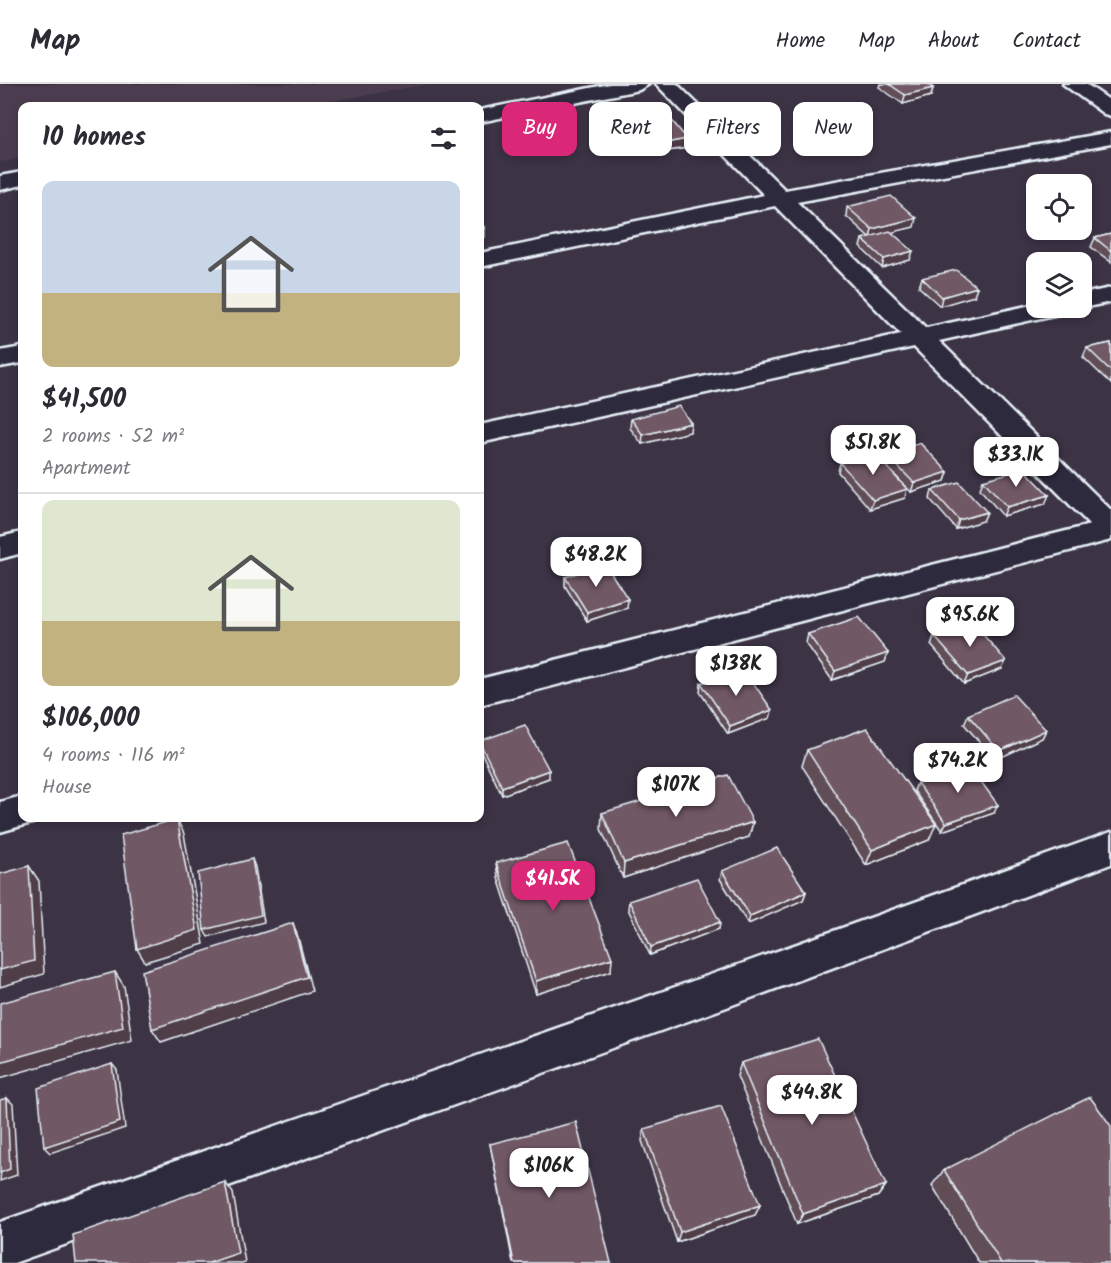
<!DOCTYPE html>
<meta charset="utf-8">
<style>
:root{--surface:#fff;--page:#f7f7f7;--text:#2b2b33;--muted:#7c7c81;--line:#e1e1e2;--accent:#db2777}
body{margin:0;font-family:Kalam,sans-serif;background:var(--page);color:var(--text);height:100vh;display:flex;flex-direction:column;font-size:22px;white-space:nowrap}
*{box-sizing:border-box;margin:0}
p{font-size:20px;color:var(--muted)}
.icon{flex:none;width:33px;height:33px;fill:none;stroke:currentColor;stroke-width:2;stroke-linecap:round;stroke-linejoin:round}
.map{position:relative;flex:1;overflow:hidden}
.sheet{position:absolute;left:18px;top:18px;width:466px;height:720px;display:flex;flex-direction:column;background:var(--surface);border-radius:12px;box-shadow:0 3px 9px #0003}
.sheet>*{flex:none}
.hud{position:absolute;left:502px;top:18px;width:518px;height:54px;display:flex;gap:12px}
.tools{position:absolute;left:1026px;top:90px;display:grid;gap:12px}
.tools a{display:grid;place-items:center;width:66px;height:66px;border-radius:12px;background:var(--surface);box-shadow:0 3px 9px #0003;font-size:30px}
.price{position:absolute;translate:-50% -51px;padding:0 14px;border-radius:12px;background:#fff;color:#222;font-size:20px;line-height:39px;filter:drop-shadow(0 2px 3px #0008)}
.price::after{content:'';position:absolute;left:50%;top:36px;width:18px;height:14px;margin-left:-9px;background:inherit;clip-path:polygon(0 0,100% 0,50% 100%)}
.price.current{background:var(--accent);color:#fff}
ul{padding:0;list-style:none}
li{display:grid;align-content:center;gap:12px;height:318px;padding:0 24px}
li+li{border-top:2px solid var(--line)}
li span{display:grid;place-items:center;height:186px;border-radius:12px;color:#555}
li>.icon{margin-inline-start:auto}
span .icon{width:108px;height:108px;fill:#fffc;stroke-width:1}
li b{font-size:26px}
h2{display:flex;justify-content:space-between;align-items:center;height:72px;padding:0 24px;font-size:26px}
.tag{padding:0 21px;border-radius:12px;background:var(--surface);box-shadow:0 3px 9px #0003;font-size:21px;line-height:54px}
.tag.current{background:var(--accent);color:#fff}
header{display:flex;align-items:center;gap:36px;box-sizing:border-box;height:84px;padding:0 30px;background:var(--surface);border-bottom:2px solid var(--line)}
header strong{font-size:28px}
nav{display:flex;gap:33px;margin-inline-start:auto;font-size:21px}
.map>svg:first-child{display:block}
.built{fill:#4c3e4f}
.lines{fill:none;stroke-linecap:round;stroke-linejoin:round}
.minor-casing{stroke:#e8f1f8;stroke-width:5}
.minor{fill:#2f2a3d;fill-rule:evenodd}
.wall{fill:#614d57;stroke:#e8f1f8;stroke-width:1.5}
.shaded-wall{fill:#4f3e47;stroke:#e8f1f8;stroke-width:1.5}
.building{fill:#715965;stroke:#e8f1f8;stroke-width:1.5}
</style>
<header>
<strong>Map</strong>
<nav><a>Home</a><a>Map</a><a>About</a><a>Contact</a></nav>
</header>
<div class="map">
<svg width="1111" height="1179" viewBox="0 0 1111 1179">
<rect width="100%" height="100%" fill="#3c3345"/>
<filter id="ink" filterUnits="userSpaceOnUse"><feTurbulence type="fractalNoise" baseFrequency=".0167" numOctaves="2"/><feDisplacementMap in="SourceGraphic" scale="12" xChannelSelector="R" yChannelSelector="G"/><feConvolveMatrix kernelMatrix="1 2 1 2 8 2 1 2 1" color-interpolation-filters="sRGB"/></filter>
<g filter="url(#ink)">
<polygon class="built" points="0,0 429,0 305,22 22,22 22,74 0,78"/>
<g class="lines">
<defs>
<g id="minor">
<polygon points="610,0 649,0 639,6 480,38 480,26"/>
<polygon points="656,0 677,0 785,106 1111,48 1111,60 797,118 926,244 1036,220 1036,224 1066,224 1063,229 939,257 1111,426 1111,456 480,621 480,595 1090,441 914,263 480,359 480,341 901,250 775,122 480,183 480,169 764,111"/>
<polygon points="1063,0 1086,0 1111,17 1111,32 1104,30"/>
<polygon points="22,88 22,101 0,106 0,92"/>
<polygon points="1111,204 1111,218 1082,224 1079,224 1082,224 1082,210"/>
<polygon points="22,263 22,279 0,283 0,267"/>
<polygon points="22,448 22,469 0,475 0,453"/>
<polygon points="22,712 22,734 37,734 35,738 0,748 0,718"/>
<polygon points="1111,748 1111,780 727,923 14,1179 0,1179 0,1138 727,885"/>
</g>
</defs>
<use href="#minor" class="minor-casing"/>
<use href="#minor" class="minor"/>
</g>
<g class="wall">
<polygon points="880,0 927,0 933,4 931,12 903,20 879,3"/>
<polygon points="632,39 687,64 649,70 631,48"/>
<polygon points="847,123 914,143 891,148 910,176 882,184 860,163 862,155 869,153 846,132"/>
<polygon points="1111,150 1111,178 1091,163 1095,154"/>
<polygon points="922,194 974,212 940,222 919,203"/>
<polygon points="1111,259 1111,300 1083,273 1087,264"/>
<polygon points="631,335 691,339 690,348 642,360 630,344"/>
<polygon points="886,370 948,388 945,397 911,408 883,379"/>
<polygon points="840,379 905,414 870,425 838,388"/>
<polygon points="983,396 1045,420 1003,432 980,405"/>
<polygon points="932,406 987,428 983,437 956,445 930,415"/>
<polygon points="565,493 627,524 587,537 565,502"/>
<polygon points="808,550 888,569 885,578 832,596 806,559"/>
<polygon points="934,552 1002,585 964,600 931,561"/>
<polygon points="701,599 772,626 770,634 728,650 700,608"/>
<polygon points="968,631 1046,646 1042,654 995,676 964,640"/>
<polygon points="480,657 549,694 502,711 480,666"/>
<polygon points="807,666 929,756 866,781 802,682"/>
<polygon points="917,699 994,729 942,747 914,707"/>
<polygon points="602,729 753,738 749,753 623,794 601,745"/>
<polygon points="496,779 611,887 536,910 498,794"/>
<polygon points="722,787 806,808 803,816 748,840 720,795"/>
<polygon points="629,817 720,838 719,845 650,871 628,825"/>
<polygon points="741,979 886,1101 878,1112 797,1140 737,992"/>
<polygon points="644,1045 760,1121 755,1131 677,1158 642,1057"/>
<polygon points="490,1060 611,1179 513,1179"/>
<polygon points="944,1086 1111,1179 979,1179 932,1101"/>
</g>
<g class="shaded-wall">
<polygon points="933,4 931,12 903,20 905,11"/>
<polygon points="687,55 687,64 649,70 649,62"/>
<polygon points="916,134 914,143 870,154 872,145"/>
<polygon points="485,144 485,153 480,154 480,145"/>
<polygon points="913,167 910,176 882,184 884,175"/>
<polygon points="977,203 974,212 940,222 942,213"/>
<polygon points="691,339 690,348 642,360 643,351"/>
<polygon points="948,388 945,397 911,408 914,399"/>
<polygon points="907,405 905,414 870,425 873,416"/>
<polygon points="1049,411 1045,420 1003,432 1007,423"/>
<polygon points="987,428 983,437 956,445 959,436"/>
<polygon points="628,515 627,524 587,537 587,528"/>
<polygon points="888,569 885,578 832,596 835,587"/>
<polygon points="1006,577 1002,585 964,600 968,591"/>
<polygon points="772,626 770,634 728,650 730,642"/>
<polygon points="1046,646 1042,654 995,676 999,667"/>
<polygon points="549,686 549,694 502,711 502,703"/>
<polygon points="998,721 994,729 942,747 946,739"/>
<polygon points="177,735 184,750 204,860 145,878 137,865"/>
<polygon points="753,738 749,753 623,794 624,779"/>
<polygon points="936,740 929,756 866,781 872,766"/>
<polygon points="252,775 255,783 264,838 208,853 204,846"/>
<polygon points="29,782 39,797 44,890 0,903 0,886"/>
<polygon points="806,808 803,816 748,840 750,832"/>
<polygon points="720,838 719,845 650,871 651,863"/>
<polygon points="293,839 298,853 312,907 161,958 152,945"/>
<polygon points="612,874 611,887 536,910 536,897"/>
<polygon points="115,888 124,902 132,956 0,994 0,978"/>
<polygon points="112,980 117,986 125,1044 50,1069 44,1063"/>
<polygon points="7,1014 13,1020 17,1091 0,1097"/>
<polygon points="225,1098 233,1109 245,1178 242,1179 209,1179"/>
<polygon points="886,1101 878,1112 797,1140 803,1130"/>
<polygon points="760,1121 755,1131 677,1158 680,1148"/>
</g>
<g class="building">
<polygon points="889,0 927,0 933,4 905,11"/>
<polygon points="669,33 687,55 649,62 632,39"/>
<polygon points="891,112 916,134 872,145 847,123"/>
<polygon points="480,138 485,144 480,145"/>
<polygon points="890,147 913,167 884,175 862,155"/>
<polygon points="1111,150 1111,167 1095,154"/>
<polygon points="956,186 977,203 942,213 922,194"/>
<polygon points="1111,259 1111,287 1087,264"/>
<polygon points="679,322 691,339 643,351 631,335"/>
<polygon points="920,359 948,388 914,399 886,370"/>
<polygon points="874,369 907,405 873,416 840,379"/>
<polygon points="1024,385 1049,411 1007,423 983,396"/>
<polygon points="959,398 987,428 959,436 932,406"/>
<polygon points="605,480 628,515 587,528 565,493"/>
<polygon points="859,533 888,569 835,587 808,550"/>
<polygon points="972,538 1006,577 968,591 934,552"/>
<polygon points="743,584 772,626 730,642 701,599"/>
<polygon points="1014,611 1046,646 999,667 968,631"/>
<polygon points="525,641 549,686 502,703 480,659 480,657"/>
<polygon points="867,644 936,740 872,766 807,666"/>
<polygon points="969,681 998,721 946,739 917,699"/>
<polygon points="728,691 753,738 624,779 602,729"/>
<polygon points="177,735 197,846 137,865 121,751"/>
<polygon points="568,759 612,874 536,897 496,779"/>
<polygon points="777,764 806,808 750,832 722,787"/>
<polygon points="252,775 261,831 204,846 198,789"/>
<polygon points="29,782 34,877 0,886 0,790"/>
<polygon points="697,794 720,838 651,863 629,817"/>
<polygon points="293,839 307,893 152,945 142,887"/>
<polygon points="115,888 123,943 0,978 0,919"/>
<polygon points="818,955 886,1101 803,1130 741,979"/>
<polygon points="112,980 120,1038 44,1063 38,1004"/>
<polygon points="1090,1013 1111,1042 1111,1179 1001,1179 944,1086"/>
<polygon points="7,1014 10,1085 0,1089 0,1016"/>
<polygon points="721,1022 760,1121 680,1148 644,1045"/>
<polygon points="576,1038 611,1179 514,1179 490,1060"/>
<polygon points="225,1098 238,1169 209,1179 76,1179 73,1151"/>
</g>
</g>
</svg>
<div class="tools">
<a><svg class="icon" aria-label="locate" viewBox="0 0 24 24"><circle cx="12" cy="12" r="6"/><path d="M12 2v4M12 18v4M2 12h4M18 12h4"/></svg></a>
<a><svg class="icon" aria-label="layers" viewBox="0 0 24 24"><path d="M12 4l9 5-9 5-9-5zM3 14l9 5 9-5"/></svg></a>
</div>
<b class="price" style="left:873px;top:392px">$51.8K</b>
<b class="price" style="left:1016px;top:404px">$33.1K</b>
<b class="price" style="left:596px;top:504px">$48.2K</b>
<b class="price" style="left:970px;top:564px">$95.6K</b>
<b class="price" style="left:736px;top:613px">$138K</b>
<b class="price" style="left:958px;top:710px">$74.2K</b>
<b class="price" style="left:676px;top:734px">$107K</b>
<b class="price current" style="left:553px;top:828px">$41.5K</b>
<b class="price" style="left:812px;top:1042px">$44.8K</b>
<b class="price" style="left:549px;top:1115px">$106K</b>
<div class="hud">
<a class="tag current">Buy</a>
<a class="tag">Rent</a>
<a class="tag">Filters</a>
<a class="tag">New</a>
</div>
<section class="sheet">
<h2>10 homes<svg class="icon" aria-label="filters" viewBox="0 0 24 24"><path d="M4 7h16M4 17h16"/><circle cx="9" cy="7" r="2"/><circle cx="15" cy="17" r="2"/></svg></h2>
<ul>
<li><span style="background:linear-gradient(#c9d6e8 60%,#c2b280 0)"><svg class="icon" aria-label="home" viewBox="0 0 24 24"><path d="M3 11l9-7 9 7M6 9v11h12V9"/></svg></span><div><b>$41,500</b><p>2 rooms · 52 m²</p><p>Apartment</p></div></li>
<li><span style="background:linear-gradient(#dfe7d0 65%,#c2b280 0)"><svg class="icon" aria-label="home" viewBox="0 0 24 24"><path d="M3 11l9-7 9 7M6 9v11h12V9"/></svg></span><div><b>$106,000</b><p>4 rooms · 116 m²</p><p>House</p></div></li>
</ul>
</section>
</div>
